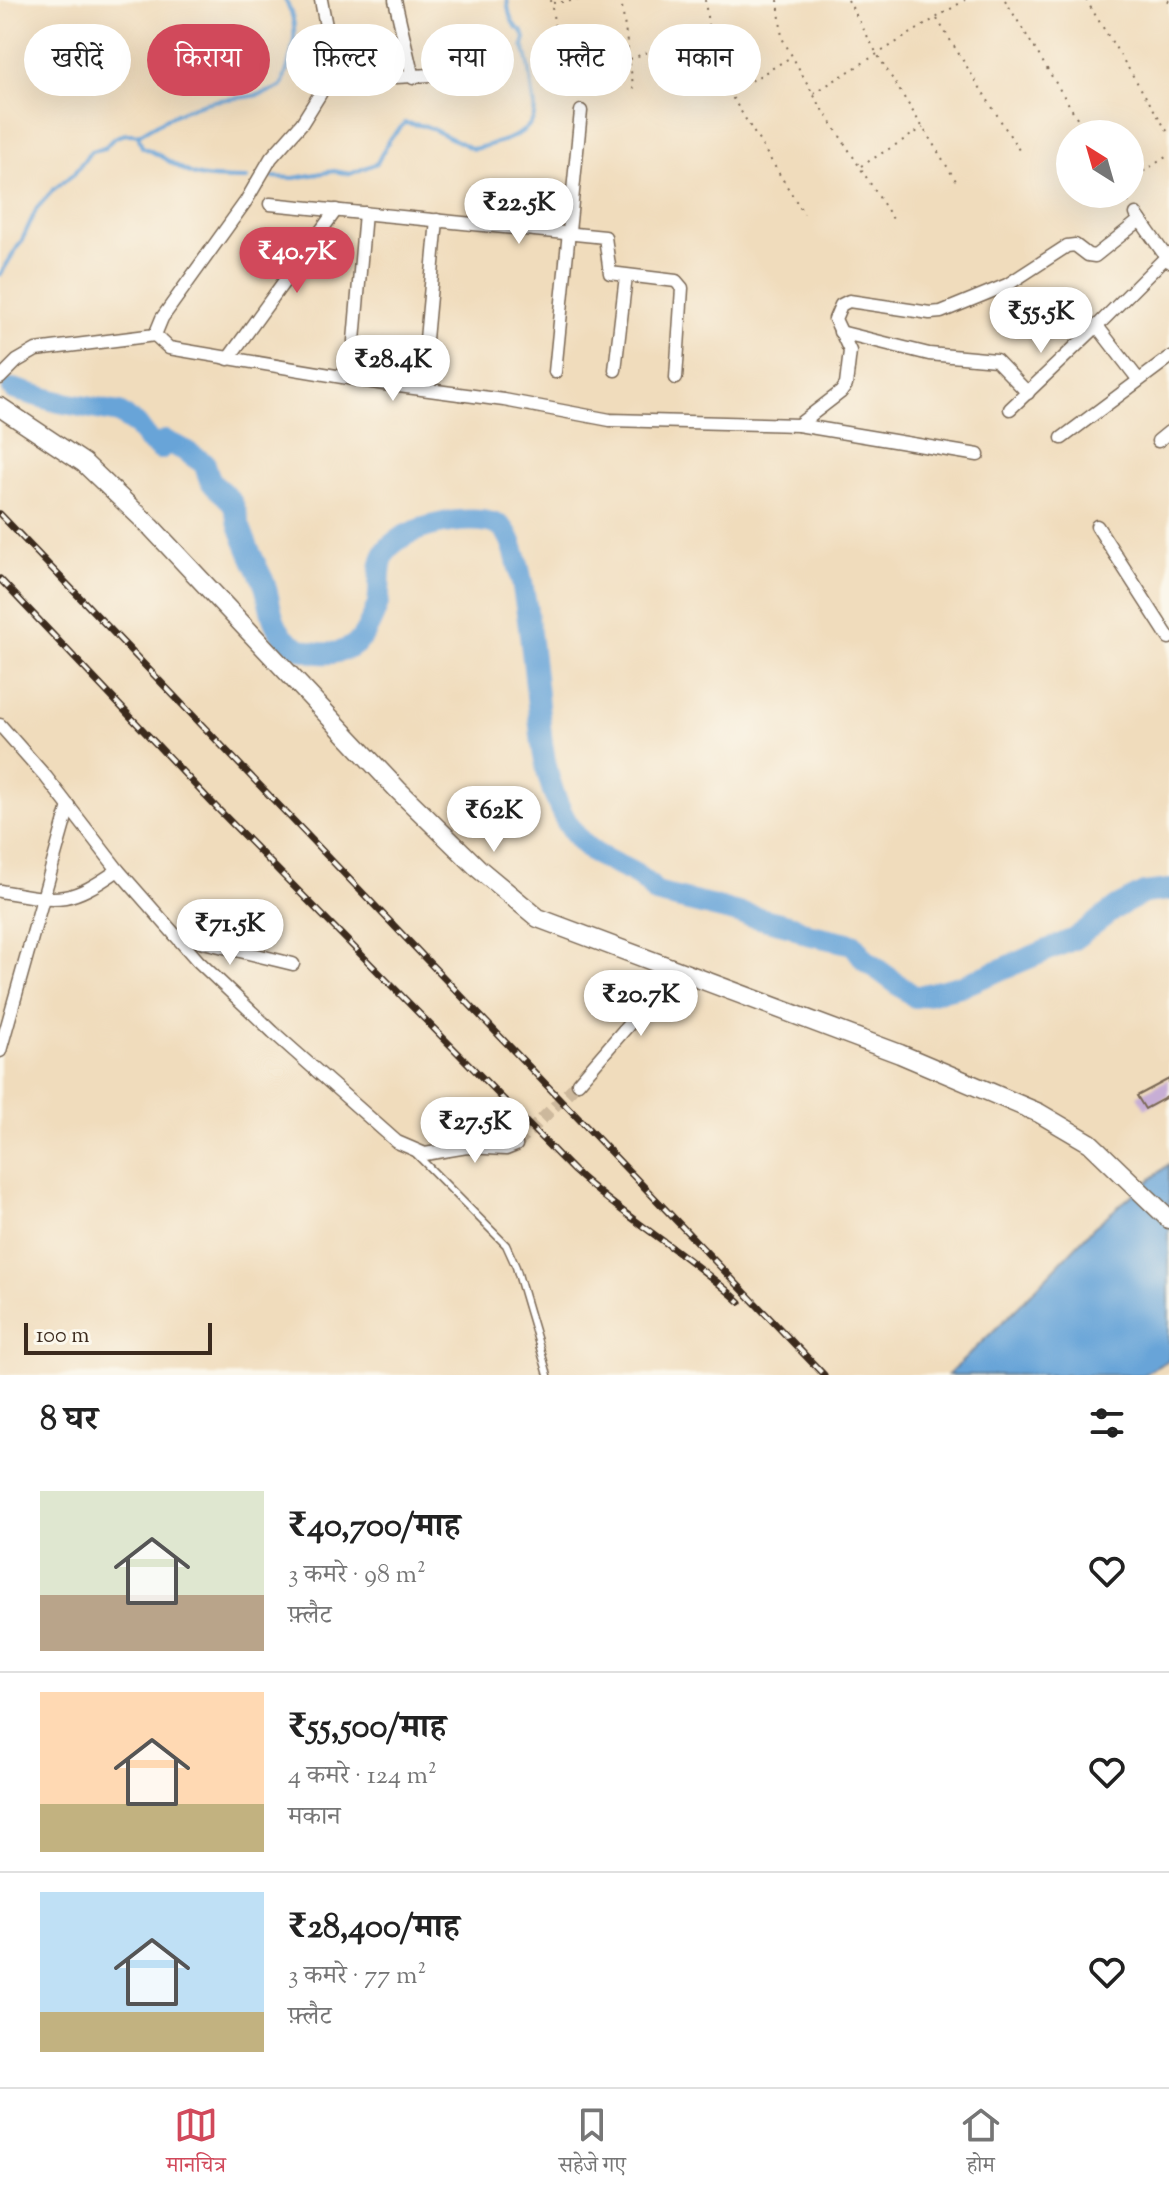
<!DOCTYPE html>
<html lang="hi">
<meta charset="utf-8">
<style>
:root{--surface:#fff;--page:#f6f6f6;--text:#222;--muted:#767676;--line:#e0e0e0;--accent:#d1495b}
body{margin:0;font-family:"Sorts Mill Goudy","Noto Serif Devanagari",serif;background:var(--page);color:var(--text);height:100vh;display:flex;flex-direction:column;font-size:30px;white-space:nowrap}
*{box-sizing:border-box;margin:0}
p{font-size:26px;color:var(--muted)}
.icon{flex:none;width:44px;height:44px;fill:none;stroke:currentColor;stroke-width:2;stroke-linecap:round;stroke-linejoin:round}
.map{position:relative;height:1375px;overflow:hidden}
.drawer{display:flex;flex-direction:column;background:var(--surface);flex:1}
.drawer>*{flex:none}
.top-card{position:absolute;left:24px;top:24px;width:1122px;height:72px;display:flex;gap:16px}
.needle{width:52px;rotate:323deg}
.buttons{position:absolute;left:1056px;top:120px;display:grid;gap:16px}
.buttons a{display:grid;place-items:center;width:88px;height:88px;border-radius:50%;background:var(--surface);box-shadow:0 8px 32px #0002;font-size:40px}
.scale{position:absolute;left:24px;bottom:20px;width:188px;box-sizing:border-box;padding-left:8px;border:4px solid #3b2a1e;border-top:0;font-size:22px;line-height:28px;white-space:nowrap;color:#3b2a1e;-webkit-text-stroke:6px #fbf7ec;paint-order:stroke}
.price{position:absolute;translate:-50% -68px;padding:0 18px;border-radius:28px;background:#fff;color:#222;font-size:26px;line-height:52px;filter:drop-shadow(0 2px 4px #0008)}
.price::after{content:'';position:absolute;left:50%;top:48px;width:24px;height:18px;margin-left:-12px;background:inherit;clip-path:polygon(0 0,100% 0,50% 100%)}
.price.current{background:var(--accent);color:#fff}
ul{padding:0;list-style:none}
li{display:flex;align-items:center;gap:24px;height:200px;padding:0 40px}
li+li{border-top:2px solid var(--line)}
li span{display:grid;place-items:center;flex:none;width:224px;height:160px;border-radius:0px;color:#555}
li>.icon{margin-inline-start:auto}
span .icon{width:96px;height:96px;fill:#fffc;stroke-width:1}
li b{font-size:34px}
h2{display:flex;justify-content:space-between;align-items:center;height:96px;padding:0 40px;font-size:34px}
.chip{padding:0 28px;border-radius:36px;background:var(--surface);box-shadow:0 8px 32px #0002;font-size:28px;line-height:72px}
.chip.current{background:var(--accent);color:#fff}
.tabs{display:flex;justify-content:space-around;align-items:center;height:112px;border-top:2px solid var(--line);background:var(--surface);font-size:22px;color:var(--muted)}
.tabs a{display:grid;justify-items:center;gap:4px}
.tabs .current{color:var(--accent)}
.map>svg:first-child{display:block}
.water{fill:#67a4d8;stroke:#51677b;stroke-width:2}
.lines{fill:none;stroke-linecap:round;stroke-linejoin:round}
.stream{stroke:#67a4d8;stroke-width:4}
.river{stroke:#67a4d8;stroke-width:22}
.building{fill:#c7aed5}
.street-tunnel{stroke:#ccb89c;stroke-width:12;stroke-dasharray:12 6;stroke-linecap:butt}
.lane-casing{stroke:#7a6855;stroke-width:9}
.street-casing{stroke:#7a6855;stroke-width:15}
.secondary-casing{stroke:#7a6855;stroke-width:21}
.path{stroke:#7a6855;stroke-width:2;stroke-dasharray:2 6;stroke-linecap:butt}
.lane{stroke:#fff;stroke-width:6}
.street{stroke:#fff;stroke-width:12}
.secondary{stroke:#fff;stroke-width:18}
.rail-casing{stroke:#3b2a1e;stroke-width:7}
.rail{stroke:#fbf7ec;stroke-width:4;stroke-dasharray:12;stroke-linecap:butt}
</style>
<div class="map">
<svg width="1169" height="1375" viewBox="0 0 1169 1375">
<rect width="100%" height="100%" fill="#fbf7ec"/>
<filter id="ink" filterUnits="userSpaceOnUse"><feTurbulence type="fractalNoise" baseFrequency=".0125" numOctaves="2"/><feDisplacementMap in="SourceGraphic" scale="16" xChannelSelector="R" yChannelSelector="G"/><feConvolveMatrix kernelMatrix="1 2 1 2 8 2 1 2 1" color-interpolation-filters="sRGB"/></filter>
<filter id="wash" filterUnits="userSpaceOnUse"><feTurbulence type="fractalNoise" baseFrequency=".006" numOctaves="4" result="noise"/><feDisplacementMap in="SourceGraphic" scale="32" xChannelSelector="R" yChannelSelector="G"/><feGaussianBlur stdDeviation="1.8" result="paint"/><feColorMatrix in="noise" values="0 0 0 0 0 0 0 0 0 0 0 0 0 0 0 0 0 1.4 0 .05"/><feComposite in="paint" operator="in"/></filter>
<g filter="url(#wash)">
<rect width="100%" height="100%" fill="#f0dcbc"/>
<polygon class="water" points="1169,1164 1169,1360 1142,1375 948,1375 1015,1310 1094,1227"/>
<g class="lines">
<g class="stream">
<path d="M 138,135 C 161,121 187,106 214,101 C 241,96 258,99 282,86 C 291,56 303,28 285,0"/>
<path d="M 271,177 L 294,178 L 334,171 L 350,174 L 377,163 L 389,140 L 405,123 L 426,126 L 473,149 C 492,144 524,139 533,119 C 537,110 533,97 532,88 C 530,72 529,59 523,45 L 525,38 L 522,31 C 510,25 509,13 507,0"/>
<path d="M 0,275 L 22,240 L 37,208 L 54,189 L 74,174 L 91,151 L 105,148 C 113,136 124,132 138,135 L 142,147 C 161,154 176,168 195,175 C 210,180 231,178 247,179"/>
</g>
<path class="river" d="M 13,389 L 59,402 L 119,413 L 137,425 L 148,440 L 160,449 L 165,441 L 184,450 L 205,464 C 210,493 226,488 234,507 C 237,514 238,523 241,530 C 247,547 255,564 263,580 C 271,599 269,620 283,636 C 300,656 340,660 359,641 C 366,634 375,613 378,603 C 381,588 377,569 384,555 C 397,526 474,512 500,526 C 527,542 537,708 542,743 C 547,781 562,832 596,854 C 619,868 639,870 656,893 L 792,926 L 807,934 L 853,944 L 865,960 L 915,997 L 964,985 L 1074,939 L 1117,907 L 1144,893 L 1169,890"/>
</g>
<g id="blocks">
<polygon class="building" points="1169,1079 1169,1096 1145,1109 1137,1096"/>
</g>
</g>
<g filter="url(#ink)">
<use href="#blocks" fill-opacity="0" stroke="#7a6855" stroke-width="2"/>
<g class="lines">
<polyline class="street-tunnel" points="516,1145 578,1083"/>
<defs>
<polyline id="lane" points="416,1154 506,1245 516,1267 548,1375"/>
<g id="street">
<polyline points="321,0 333,63 320,94 302,123 271,158 246,201 162,318 155,335 169,348 384,384 504,400 610,420 798,425 978,455"/>
<polyline points="395,0 413,78"/>
<polyline points="326,81 483,72"/>
<polyline points="270,204 605,237 610,273 676,281 682,288 676,378"/>
<polyline points="1136,214 1169,261"/>
<polyline points="840,332 929,354 996,360 1028,393"/>
<polyline points="354,341 365,213"/>
<polyline points="228,359 336,210"/>
<polyline points="424,361 437,220"/>
<polyline points="615,370 626,276"/>
<polyline points="555,372 581,111"/>
<polyline points="0,378 17,361 36,350 155,335"/>
<polyline points="1138,379 1097,326 1169,254"/>
<polyline points="1010,409 1097,326"/>
<polyline points="798,425 841,392 846,385 850,351 835,319 841,305 849,301 930,313 941,312 1007,285 1067,246 1075,245 1088,255 1095,256 1140,220"/>
<polyline points="1062,438 1169,358"/>
<polyline points="1158,441 1169,432"/>
<polyline points="1097,526 1169,638"/>
<polyline points="0,725 46,777 118,870 198,961 273,1032 397,1142 425,1154 467,1147 506,1149 516,1145"/>
<path d="M 0,891 C 59,901 68,905 118,870"/>
<polyline points="175,935 293,964"/>
<polyline points="0,1051 69,806"/>
<polyline points="578,1083 677,969"/>
</g>
<polyline id="secondary" points="0,407 84,463 151,527 398,790 479,869 538,918 900,1054 1039,1113 1090,1143 1169,1219"/>
</defs>
<use href="#lane" class="lane-casing"/>
<use href="#street" class="street-casing"/>
<use href="#secondary" class="secondary-casing"/>
<g class="path">
<polyline points="551,0 564,95"/>
<polyline points="621,0 634,92"/>
<polyline points="705,0 713,66 804,214"/>
<polyline points="778,0 782,38 813,94 893,219"/>
<polyline points="848,0 877,54 958,184"/>
<polyline points="1005,0 1087,134"/>
<polyline points="1086,0 1169,134"/>
<polyline points="1168,0 1169,2"/>
<polyline points="553,3 580,0"/>
<polyline points="937,19 1019,150"/>
<polyline points="630,59 707,29"/>
<polyline points="731,93 791,57"/>
<polyline points="814,93 965,0"/>
<polyline points="861,166 923,128"/>
<polyline points="1130,180 1169,155"/>
<polyline points="1124,194 1129,203"/>
</g>
<use href="#lane" class="lane"/>
<use href="#street" class="street"/>
<use href="#secondary" class="secondary"/>
<defs>
<g id="rail">
<polyline points="0,514 824,1375"/>
<path d="M 0,579 L 215,806 L 574,1171 C 626,1219 688,1254 740,1302"/>
</g>
</defs>
<use href="#rail" class="rail-casing"/>
<use href="#rail" class="rail"/>
</g>
</g>
</svg>
<div class="buttons">
<a><svg class="needle" viewBox="-14 -14 28 28"><path d="M0-13l5 13h-10z" fill="#e53935"/><path d="M0 13l5-13h-10z" fill="#767676"/></svg></a>
</div>
<div class="scale">100 m</div>
<b class="price" style="left:519px;top:246px">₹22.5K</b>
<b class="price current" style="left:297px;top:295px">₹40.7K</b>
<b class="price" style="left:1041px;top:355px">₹55.5K</b>
<b class="price" style="left:393px;top:403px">₹28.4K</b>
<b class="price" style="left:494px;top:854px">₹62K</b>
<b class="price" style="left:230px;top:967px">₹71.5K</b>
<b class="price" style="left:641px;top:1038px">₹20.7K</b>
<b class="price" style="left:475px;top:1165px">₹27.5K</b>
<div class="top-card">
<a class="chip">खरीदें</a>
<a class="chip current">किराया</a>
<a class="chip">फ़िल्टर</a>
<a class="chip">नया</a>
<a class="chip">फ़्लैट</a>
<a class="chip">मकान</a>
</div>
</div>
<section class="drawer">
<h2>8 घर<svg class="icon" aria-label="filters" viewBox="0 0 24 24"><path d="M4 7h16M4 17h16"/><circle cx="9" cy="7" r="2"/><circle cx="15" cy="17" r="2"/></svg></h2>
<ul>
<li><span style="background:linear-gradient(#dfe7d0 65%,#b9a48a 0)"><svg class="icon" aria-label="home" viewBox="0 0 24 24"><path d="M3 11l9-7 9 7M6 9v11h12V9"/></svg></span><div><b>₹40,700/माह</b><p>3 कमरे · 98 m²</p><p>फ़्लैट</p></div><svg class="icon" aria-label="heart" viewBox="0 0 24 24"><path d="M12 20l-8-8c-3-5 5-10 8-4 3-6 11-1 8 4z"/></svg></li>
<li><span style="background:linear-gradient(#ffd9b3 70%,#c2b280 0)"><svg class="icon" aria-label="home" viewBox="0 0 24 24"><path d="M3 11l9-7 9 7M6 9v11h12V9"/></svg></span><div><b>₹55,500/माह</b><p>4 कमरे · 124 m²</p><p>मकान</p></div><svg class="icon" aria-label="heart" viewBox="0 0 24 24"><path d="M12 20l-8-8c-3-5 5-10 8-4 3-6 11-1 8 4z"/></svg></li>
<li><span style="background:linear-gradient(#bfe0f5 75%,#c2b280 0)"><svg class="icon" aria-label="home" viewBox="0 0 24 24"><path d="M3 11l9-7 9 7M6 9v11h12V9"/></svg></span><div><b>₹28,400/माह</b><p>3 कमरे · 77 m²</p><p>फ़्लैट</p></div><svg class="icon" aria-label="heart" viewBox="0 0 24 24"><path d="M12 20l-8-8c-3-5 5-10 8-4 3-6 11-1 8 4z"/></svg></li>
</ul>
</section>
<nav class="tabs">
<a class="current"><svg class="icon" aria-label="map" viewBox="0 0 24 24"><path d="M3 6l6-2 6 2 6-2v14l-6 2-6-2-6 2zM9 4v14M15 6v14"/></svg>मानचित्र</a>
<a><svg class="icon" aria-label="saved" viewBox="0 0 24 24"><path d="M7 4h10v16l-5-4-5 4z"/></svg>सहेजे गए</a>
<a><svg class="icon" aria-label="home" viewBox="0 0 24 24"><path d="M3 11l9-7 9 7M6 9v11h12V9"/></svg>होम</a>
</nav>
